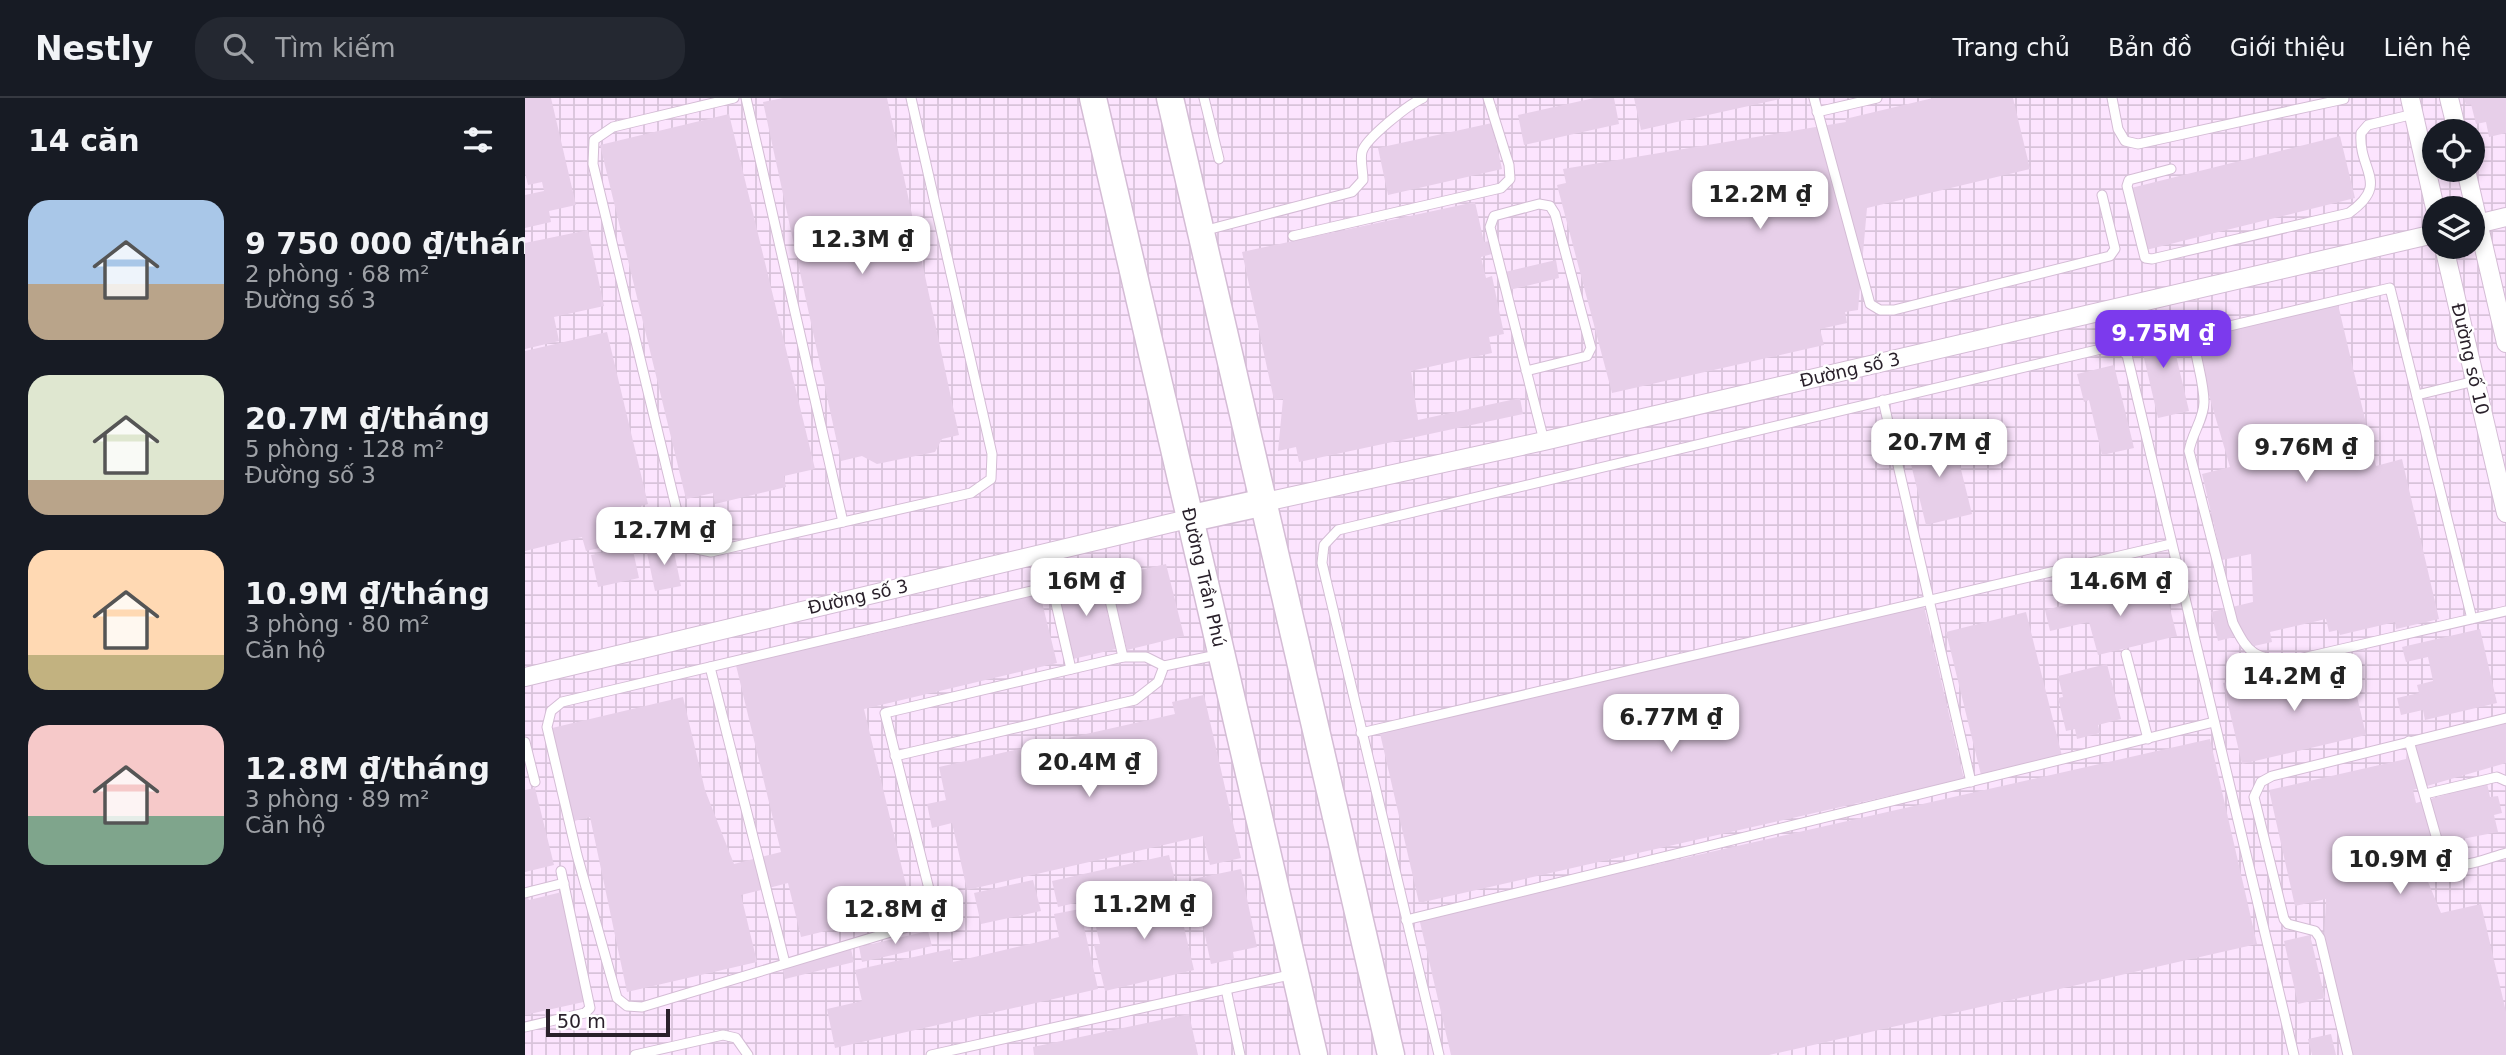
<!DOCTYPE html>
<html lang="vi">
<meta charset="utf-8">
<style>
:root{--surface:#171b24;--page:#242831;--text:#f1f3f6;--muted:#9ea1a6;--line:#363941;--accent:#7c3aed}
body{margin:0;font-family:"DejaVu Sans",sans-serif;background:var(--page);color:var(--text);height:100vh;display:flex;flex-direction:column;font-size:26px;white-space:nowrap}
*{box-sizing:border-box;margin:0}
p{font-size:23px;color:var(--muted)}
.icon{flex:none;width:38px;height:38px;fill:none;stroke:currentColor;stroke-width:2;stroke-linecap:round;stroke-linejoin:round}
.map{position:relative;flex:1;overflow:hidden}
.details{display:flex;flex-direction:column;background:var(--surface);width:525px}
.details>*{flex:none}
.controls{position:absolute;left:1897px;top:21px;display:grid;gap:14px}
.controls a{display:grid;place-items:center;width:63px;height:63px;border-radius:50%;background:var(--surface);box-shadow:0 4px 10px #0003;font-size:35px}
.scale{position:absolute;left:21px;bottom:18px;width:124px;box-sizing:border-box;padding-left:7px;border:4px solid #2a212b;border-top:0;font-size:19px;line-height:24px;white-space:nowrap;color:#2a212b;-webkit-text-stroke:5px #fff;paint-order:stroke}
.price{position:absolute;translate:-50% -60px;padding:0 16px;border-radius:14px;background:#fff;color:#222;font-size:23px;line-height:46px;filter:drop-shadow(0 2px 4px #0008)}
.price::after{content:'';position:absolute;left:50%;top:42px;width:21px;height:16px;margin-left:-10px;background:inherit;clip-path:polygon(0 0,100% 0,50% 100%)}
.price.current{background:var(--accent);color:#fff}
ul{padding:0;list-style:none}
li{display:flex;align-items:center;gap:21px;height:175px;padding:0 28px}
li span{display:grid;place-items:center;flex:none;width:196px;height:140px;border-radius:21px;color:#555}
li>.icon{margin-inline-start:auto}
span .icon{width:84px;height:84px;fill:#fffc;stroke-width:1}
li b{font-size:30px}
h2{display:flex;justify-content:space-between;align-items:center;height:84px;padding:0 28px;font-size:30px}
header{display:flex;align-items:center;gap:42px;box-sizing:border-box;height:98px;padding:0 35px;background:var(--surface);border-bottom:2px solid var(--line)}
header strong{font-size:33px}
nav{display:flex;gap:38px;margin-inline-start:auto;font-size:24px}
.search{width:490px;height:63px;background:var(--page);display:flex;align-items:center;gap:18px;box-sizing:border-box;padding:0 24px;border-radius:28px;color:var(--muted);font-size:26px}
main{display:flex;flex:1;min-height:0}
.map>svg:first-child{display:block}
.industrial{fill:url(#industrial-grid);fill-rule:evenodd}
.building{fill:#e7cfe9}
.lines{fill:none;stroke-linecap:round;stroke-linejoin:round}
.lane-casing{stroke:#d4bcd5;stroke-width:11}
.street-casing{stroke:#d4bcd5;stroke-width:20}
.secondary-casing{stroke:#d4bcd5;stroke-width:29}
.lane{stroke:#fff;stroke-width:9}
.street{stroke:#fff;stroke-width:18}
.secondary{stroke:#fff;stroke-width:26}
.labels{text-anchor:middle;stroke-width:5;stroke-linejoin:round;paint-order:stroke}
.street-label{font-size:18px;fill:#2a212b;stroke:#fff}
</style>
<header>
<strong>Nestly</strong>
<div class="search"><svg class="icon" aria-label="search" viewBox="0 0 24 24"><circle cx="10" cy="10" r="6"/><path d="M15 15l6 6"/></svg>Tìm kiếm</div>
<nav><a>Trang chủ</a><a>Bản đồ</a><a>Giới thiệu</a><a>Liên hệ</a></nav>
</header>
<main>
<section class="details">
<h2>14 căn<svg class="icon" aria-label="filters" viewBox="0 0 24 24"><path d="M4 7h16M4 17h16"/><circle cx="9" cy="7" r="2"/><circle cx="15" cy="17" r="2"/></svg></h2>
<ul>
<li><span style="background:linear-gradient(#a9c7e8 60%,#b9a48a 0)"><svg class="icon" aria-label="home" viewBox="0 0 24 24"><path d="M3 11l9-7 9 7M6 9v11h12V9"/></svg></span><div><b>9 750 000 ₫/tháng</b><p>2 phòng · 68 m²</p><p>Đường số 3</p></div></li>
<li><span style="background:linear-gradient(#dfe7d0 75%,#b9a48a 0)"><svg class="icon" aria-label="home" viewBox="0 0 24 24"><path d="M3 11l9-7 9 7M6 9v11h12V9"/></svg></span><div><b>20.7M ₫/tháng</b><p>5 phòng · 128 m²</p><p>Đường số 3</p></div></li>
<li><span style="background:linear-gradient(#ffd9b3 75%,#c2b280 0)"><svg class="icon" aria-label="home" viewBox="0 0 24 24"><path d="M3 11l9-7 9 7M6 9v11h12V9"/></svg></span><div><b>10.9M ₫/tháng</b><p>3 phòng · 80 m²</p><p>Căn hộ</p></div></li>
<li><span style="background:linear-gradient(#f6c9c9 65%,#7fa58c 0)"><svg class="icon" aria-label="home" viewBox="0 0 24 24"><path d="M3 11l9-7 9 7M6 9v11h12V9"/></svg></span><div><b>12.8M ₫/tháng</b><p>3 phòng · 89 m²</p><p>Căn hộ</p></div></li>
</ul>
</section>
<div class="map">
<svg width="1981" height="957" viewBox="0 0 1981 957">
<defs>
<pattern id="industrial-grid" width="8" height="8" patternUnits="userSpaceOnUse" patternTransform="scale(1.75)"><rect width="8" height="8" fill="#fce4fe"/><path d="M0 4h8M4 0v8" fill="none" stroke="#d8c3da"/></pattern>
</defs>
<rect width="100%" height="100%" fill="#fcf7fc"/>
<path class="industrial" d="M 0,0 L 1981,0 L 1981,957 L 0,957 ZM 1909,33 L 1948,33 L 1948,72 L 1909,72 ZM 1909,110 L 1948,110 L 1948,149 L 1909,149 Z"/>
<g class="building">
<polygon points="0,0 26,0 51,107 24,113 26,124 0,130 0,97 19,93 17,84 3,87 0,75"/>
<polygon points="258,0 362,0 434,337 417,341 410,354 352,366 337,358 316,363 238,4"/>
<polygon points="1069,0 1089,0 1094,26 999,47 993,17"/>
<polygon points="1109,0 1255,0 1255,1 1116,32"/>
<polygon points="1408,0 1488,0 1505,71 1342,110 1333,212 1320,214 1322,225 1295,231 1299,247 1087,295 1032,87 1041,85 1038,71 1321,24 1320,21"/>
<polygon points="1939,0 1981,0 1981,35 1964,39 1961,24 1951,26 1946,6 1941,7"/>
<polygon points="204,16 290,371 259,378 261,389 190,406 188,395 161,401 75,47"/>
<polygon points="967,25 977,71 863,97 853,50"/>
<polygon points="1815,38 1830,100 1621,152 1606,90"/>
<polygon points="950,104 959,144 964,143 967,156 956,159 961,180 967,178 979,236 964,239 967,255 886,273 893,322 995,300 998,316 774,364 771,349 753,353 758,301 749,302 717,154"/>
<polygon points="63,132 79,208 29,219 34,243 0,251 0,145"/>
<polygon points="1031,162 1034,180 984,192 980,174"/>
<polygon points="1812,202 1851,368 1877,361 1914,521 1871,531 1870,524 1815,537 1813,532 1804,534 1801,521 1745,534 1747,544 1716,551 1713,538 1693,543 1686,514 1728,504 1726,456 1697,462 1677,376 1705,369 1666,236"/>
<polygon points="1643,223 1664,313 1633,320 1612,230"/>
<polygon points="82,234 123,406 116,408 124,439 61,453 57,439 0,453 0,253"/>
<polygon points="1589,267 1609,350 1577,357 1564,302 1559,304 1552,276"/>
<polygon points="1427,335 1447,416 1401,427 1381,346"/>
<polygon points="147,444 156,488 130,493 121,450"/>
<polygon points="107,448 114,480 73,489 66,457"/>
<polygon points="641,466 659,538 602,552 584,479"/>
<polygon points="574,480 591,551 548,561 531,490"/>
<polygon points="1638,483 1652,538 1573,557 1564,524 1525,533 1520,512"/>
<polygon points="515,496 532,565 339,611 387,812 276,839 263,785 216,797 232,864 102,894 65,719 49,723 27,630 158,599 180,692 209,766 256,754 209,559 320,533 323,542"/>
<polygon points="1399,508 1439,681 894,805 854,631"/>
<polygon points="1501,514 1537,658 1456,677 1421,534"/>
<polygon points="1955,531 1972,605 1900,622 1898,612 1876,617 1872,600 1894,595 1892,587 1908,583 1903,559 1881,564 1877,549"/>
<polygon points="1824,564 1841,637 1717,666 1698,585 1728,578 1731,590 1765,582 1764,577"/>
<polygon points="1582,566 1596,621 1573,627 1575,635 1552,641 1550,631 1541,633 1533,600 1538,599 1533,578"/>
<polygon points="679,597 716,760 685,767 678,738 442,792 427,725 407,730 402,706 421,702 414,669 650,616 647,604"/>
<polygon points="1981,618 1981,665 1888,692 1891,705 1962,685 1965,699 1973,698 1977,715 1969,717 1973,734 1901,748 1907,777 1901,779 1916,815 1956,806 1981,914 1981,957 1826,957 1799,841 1801,801 1770,808 1744,692 1881,661 1883,640"/>
<polygon points="1685,641 1732,846 1244,957 926,957 894,820"/>
<polygon points="10,690 29,767 0,774 0,692"/>
<polygon points="644,757 650,782 533,809 527,783"/>
<polygon points="716,771 732,849 708,854 709,861 686,866 668,781"/>
<polygon points="508,782 516,813 456,826 449,795"/>
<polygon points="650,790 669,872 580,893 569,847 575,846 571,829 593,824 589,804"/>
<polygon points="0,792 4,802 37,794 63,903 0,917"/>
<polygon points="555,811 573,891 310,950 302,911 337,903 330,872 425,851 428,864 534,839 529,816"/>
<polygon points="403,833 407,848 337,864 334,849"/>
<polygon points="1785,837 1800,900 1773,906 1759,843"/>
<polygon points="326,851 329,864 260,881 257,868"/>
<polygon points="664,916 673,957 509,957 508,949"/>
<polygon points="1806,936 1811,957 1787,957 1783,941"/>
</g>
<g class="lines">
<defs>
<g id="lane">
<polyline points="209,0 88,29 69,42 68,66 157,434 167,450 186,454 446,395 466,381 467,356 386,0"/>
<polyline points="221,0 318,424"/>
<polyline points="679,0 694,61"/>
<polyline points="1289,0 1345,206 1355,212 1369,212 1585,158 1590,151 1577,97"/>
<polyline points="1587,0 1593,31 1600,43 1613,46 1819,1"/>
<polyline points="1292,14 1352,0"/>
<path d="M 1646,71 L 1604,82 L 1602,88 L 1620,160 L 1627,161 L 1824,115 C 1866,85 1833,73 1836,35 L 1843,27 L 1889,16"/>
<path d="M 678,133 L 827,94 L 838,82 C 838,73 835,62 837,54 C 840,41 884,6 898,0"/>
<polyline points="768,138 976,90 985,81 984,67 963,0"/>
<polyline points="1001,273 1062,258 1066,250 1030,116 1025,108 1014,106 969,118 965,129 1019,343"/>
<polyline points="1892,297 1950,283"/>
<polyline points="1358,302 1446,684"/>
<polyline points="595,472 37,604 26,613 22,629 52,757 92,900 102,908 117,909 399,824 406,815 407,803 360,615 598,559 621,559 639,568"/>
<polyline points="579,476 598,559"/>
<polyline points="527,488 546,571"/>
<path d="M 1947,521 L 1865,190 L 1675,235 L 1669,242 C 1671,263 1679,284 1679,304 C 1679,321 1667,335 1664,353 L 1708,525 C 1724,557 1729,560 1765,563 L 1981,513"/>
<polyline points="1601,556 1623,641"/>
<polyline points="185,569 260,865"/>
<polyline points="836,635 1646,446"/>
<path d="M 1884,643 L 1917,759 C 1931,776 1962,760 1981,755"/>
<polyline points="0,644 10,684"/>
<polyline points="370,658 610,602 633,584 639,568 692,557"/>
<polyline points="1900,696 1972,679 1981,683"/>
<polyline points="0,795 39,785"/>
<polyline points="881,822 1689,624"/>
<polyline points="701,891 715,957"/>
<polyline points="0,929 60,915 65,910 36,773"/>
<polyline points="110,957 198,937 211,940 223,957"/>
<polyline points="406,957 769,876"/>
<polyline points="914,957 797,465 799,447 813,432 1576,251 1593,250 1602,257 1769,957"/>
<polyline points="1823,957 1795,840 1790,833 1763,826 1759,821 1729,699 1736,684 1747,678 1981,620"/>
</g>
<g id="street">
<polyline points="1885,0 1910,110"/>
<polyline points="1924,0 1932,33"/>
<polyline points="1941,72 1981,245"/>
<polyline points="1948,127 1981,119"/>
<polyline points="1919,149 1981,415"/>
<polyline points="740,404 1019,343 1909,136"/>
<polyline points="0,579 667,420"/>
</g>
<g id="secondary">
<path id="s1" d="M 568,0 L 789,957"/>
<polyline points="645,0 866,957"/>
<polyline points="667,420 740,404"/>
</g>
</defs>
<use href="#lane" class="lane-casing"/>
<use href="#street" class="street-casing"/>
<use href="#secondary" class="secondary-casing"/>
<use href="#lane" class="lane"/>
<use href="#street" class="street"/>
<use href="#secondary" class="secondary"/>
</g>
<g class="labels">
<g class="street-label">
<text transform="translate(1945 261) rotate(77)" y="6">Đường số 10</text>
<text transform="translate(1325 272) rotate(-13)" y="6">Đường số 3</text>
<text dy="6" stroke="none"><textPath href="#s1" startOffset="492">Đường Trần Phú</textPath></text>
<text transform="translate(333 499) rotate(-13)" y="6">Đường số 3</text>
</g>
</g>
</svg>
<div class="controls">
<a><svg class="icon" aria-label="locate" viewBox="0 0 24 24"><circle cx="12" cy="12" r="6"/><path d="M12 2v4M12 18v4M2 12h4M18 12h4"/></svg></a>
<a><svg class="icon" aria-label="layers" viewBox="0 0 24 24"><path d="M12 4l9 5-9 5-9-5zM3 14l9 5 9-5"/></svg></a>
</div>
<div class="scale">50 m</div>
<b class="price" style="left:1235px;top:133px">12.2M ₫</b>
<b class="price" style="left:337px;top:178px">12.3M ₫</b>
<b class="price current" style="left:1638px;top:272px">9.75M ₫</b>
<b class="price" style="left:1414px;top:381px">20.7M ₫</b>
<b class="price" style="left:1781px;top:386px">9.76M ₫</b>
<b class="price" style="left:139px;top:469px">12.7M ₫</b>
<b class="price" style="left:561px;top:520px">16M ₫</b>
<b class="price" style="left:1595px;top:520px">14.6M ₫</b>
<b class="price" style="left:1769px;top:615px">14.2M ₫</b>
<b class="price" style="left:1146px;top:656px">6.77M ₫</b>
<b class="price" style="left:564px;top:701px">20.4M ₫</b>
<b class="price" style="left:1875px;top:798px">10.9M ₫</b>
<b class="price" style="left:619px;top:843px">11.2M ₫</b>
<b class="price" style="left:370px;top:848px">12.8M ₫</b>
</div>
</main>
